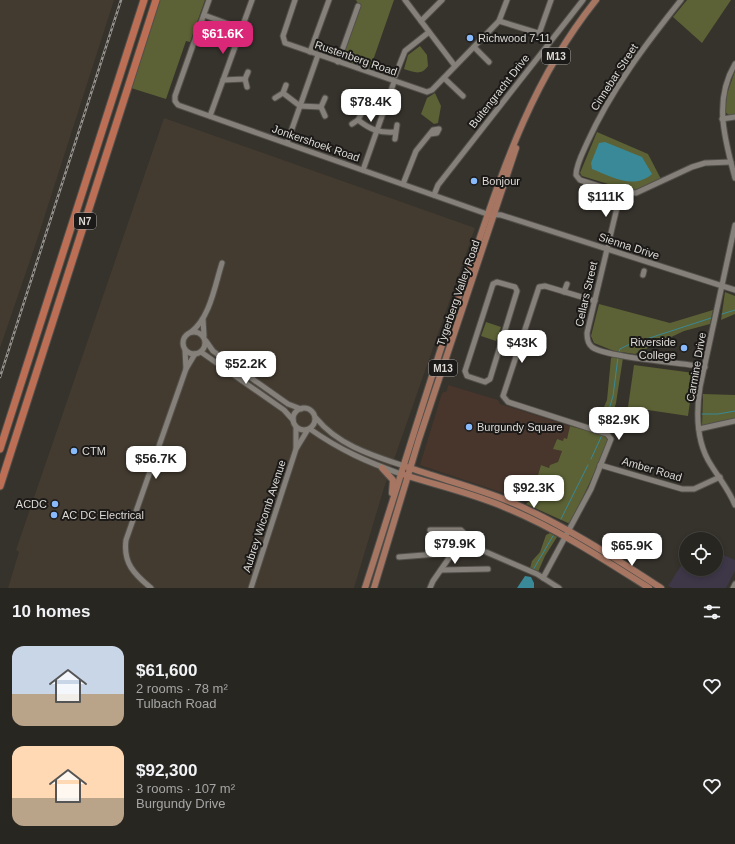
<!DOCTYPE html>
<meta charset="utf-8">
<style>
:root{--surface:#282621;--page:#34322e;--text:#f1f3f6;--muted:#a5a5a5;--line:#44433f;--accent:#db2777}
body{margin:0;font-family:Arial,sans-serif;background:var(--page);color:var(--text);height:100vh;display:flex;flex-direction:column;font-size:15px;white-space:nowrap}
*{box-sizing:border-box;margin:0}
p{font-size:13px;color:var(--muted)}
.icon{flex:none;width:22px;height:22px;fill:none;stroke:currentColor;stroke-width:2;stroke-linecap:round;stroke-linejoin:round}
.map{position:relative;height:588px;overflow:hidden}
.panel{display:flex;flex-direction:column;background:var(--surface);flex:1}
.panel>*{flex:none}
.fabs{position:absolute;left:679px;top:532px;display:grid;gap:8px}
.fabs a{display:grid;place-items:center;width:44px;height:44px;border-radius:50%;background:var(--surface);box-shadow:0 2px 6px #0003,0 0 0 1px var(--line);font-size:20px}
.price{position:absolute;translate:-50% -34px;padding:0 9px;border-radius:8px;background:#fff;color:#222;font-size:13px;line-height:26px;filter:drop-shadow(0 1px 2px #0008)}
.price::after{content:'';position:absolute;left:50%;top:24px;width:12px;height:9px;margin-left:-6px;background:inherit;clip-path:polygon(0 0,100% 0,50% 100%)}
.price.current{background:var(--accent);color:#fff}
ul{padding:0;list-style:none}
li{display:flex;align-items:center;gap:12px;height:100px;padding:0 12px}
li span{display:grid;place-items:center;flex:none;width:112px;height:80px;border-radius:12px;color:#555}
li>.icon{margin-inline-start:auto}
span .icon{width:48px;height:48px;fill:#fffc;stroke-width:1}
li b{font-size:17px}
h2{display:flex;justify-content:space-between;align-items:center;height:48px;padding:0 12px;font-size:17px}
.map>svg:first-child{display:block}
.commercial{fill:#48362d}
.built{fill:#433b30}
.education{fill:#3e3748}
.green{fill:#5c6235}
.water{fill:#398998}
.lines{fill:none;stroke-linecap:round;stroke-linejoin:round}
.stream{stroke:#398998;stroke-width:1}
.minor-casing{stroke:#53504b;stroke-width:7}
.major-casing{stroke:#53504b;stroke-width:8}
.highway-casing{stroke:#53504b;stroke-width:9}
.minor{stroke:#858079;stroke-width:5}
.major{stroke:#a77663;stroke-width:6}
.highway{stroke:#bd6f55;stroke-width:7}
.rail-casing{stroke:#96938e;stroke-width:2.5}
.rail{stroke:#1c1a18;stroke-width:1;stroke-dasharray:3;stroke-linecap:butt}
.poi-dot{fill:#88bafc;stroke:#1c1a18;stroke-width:1.5}
.labels{text-anchor:middle;stroke-width:4;stroke-linejoin:round;paint-order:stroke}
.shield{fill:#1c1a18;stroke:#a3a09d;stroke-width:1}
.shield-label{font-size:10px;font-weight:bold;fill:#dddad6}
.poi-label{font-size:11px;fill:#dddad6;stroke:#1c1a18;text-anchor:start}
.street-label{font-size:11px;fill:#dddad6;stroke:#1c1a18}
</style>
<div class="map">
<svg width="735" height="588" viewBox="0 0 735 588">
<rect width="100%" height="100%" fill="#36322c"/>
<polygon class="commercial" points="448,385 498,400 500,404 570,426 567,439 563,441 556,439 554,449 562,451 558,462 550,465 549,468 541,465 531,499 527,501 420,465 442,393 447,391"/>
<g class="built">
<polygon points="0,0 114,0 36,243 0,348"/>
<polygon points="164,118 475,228 384,488 354,588 8,588 19,552 16,550"/>
</g>
<polygon class="education" points="716,552 735,560 735,571 726,588 673,588 668,586 686,558 686,569 716,569"/>
<g class="green">
<polygon points="159,0 205,0 190,42 186,41 166,99 131,88"/>
<polygon points="356,0 394,0 370,69 344,61 342,58 360,7"/>
<polygon points="687,0 731,0 702,43 673,17"/>
<path d="M 420,46 L 427,55 L 428,66 C 421,76 414,72 404,69 L 408,55 Z"/>
<polygon points="735,71 735,115 729,115 725,112 727,94"/>
<polygon points="435,93 441,106 438,123 434,124 421,114 427,98"/>
<polygon points="597,132 648,154 661,179 635,190 608,184 582,176 580,173"/>
<polygon points="725,292 735,296 735,314 721,320"/>
<polygon points="599,304 670,323 713,310 710,324 684,331 635,354 614,351 594,343 591,336"/>
<polygon points="486,322 501,327 496,341 481,336"/>
<polygon points="613,357 623,358 616,403 608,431 595,428 607,400 611,358"/>
<polygon points="634,365 694,373 688,416 628,407"/>
<polygon points="703,394 735,395 735,421 702,428"/>
<polygon points="570,426 607,436 609,442 571,522 568,523 526,504 531,499 541,465 549,468 550,465 558,462 562,451 553,449 557,439 563,441 564,438 567,439"/>
<polygon points="550,533 557,537 545,556 538,572 530,568 532,561 540,552 546,535"/>
</g>
<g class="water">
<path d="M 605,142 L 642,157 L 652,174 C 634,190 612,177 592,169 L 591,163 L 599,143 Z"/>
<polygon points="525,576 531,577 534,583 534,588 517,588"/>
</g>
<g class="lines">
<g class="stream">
<polyline points="722,314 735,310"/>
<polyline points="618,354 620,349 628,345 711,318"/>
<polyline points="702,414 718,414 735,411"/>
<polyline points="603,430 613,396 618,357"/>
<polyline points="591,459 602,435"/>
<polyline points="561,519 588,465"/>
<polyline points="533,570 553,536"/>
</g>
<defs>
<g id="minor">
<polyline points="209,0 175,96 175,101 178,105 487,214 501,215 735,290"/>
<polyline points="295,0 283,36 285,43 427,92 432,90 499,21 507,0"/>
<polyline points="405,0 455,66"/>
<path d="M 681,0 C 645,45 611,90 587,143 C 583,152 576,165 576,175 L 580,180 L 608,189 L 636,193 L 692,167 L 705,163 L 731,162"/>
<polyline points="204,15 242,29"/>
<polyline points="421,21 442,0"/>
<polyline points="499,21 538,33 540,31 551,0"/>
<polyline points="474,47 489,62"/>
<polyline points="310,52 329,0"/>
<polyline points="338,62 358,6"/>
<path d="M 735,64 C 713,101 725,140 735,178"/>
<polyline points="395,76 405,51 429,32"/>
<polyline points="444,78 463,96"/>
<polyline points="245,79 247,87"/>
<polyline points="223,80 245,79 248,72"/>
<polyline points="283,93 300,106 321,107"/>
<polyline points="275,98 283,93 286,85"/>
<polyline points="325,98 321,107 325,116"/>
<path d="M 362,112 L 358,120 C 371,130 379,133 395,132"/>
<polyline points="210,116 252,0"/>
<polyline points="722,119 735,117"/>
<polyline points="352,124 358,120"/>
<polyline points="395,139 397,125"/>
<polyline points="287,143 318,55"/>
<polyline points="363,170 394,82"/>
<polyline points="403,184 416,151 433,130 439,129 437,133 430,134"/>
<path d="M 621,191 L 587,333 C 587,338 588,344 592,347 C 604,357 684,363 705,367"/>
<polyline points="434,195 438,185 583,0"/>
<path d="M 735,225 L 700,387 C 696,413 696,442 711,465 C 719,478 729,490 735,505"/>
<polyline points="643,275 644,271"/>
<polygon points="497,282 515,287 517,291 490,379 485,382 467,376 465,371 493,284"/>
<polyline points="564,292 567,284"/>
<polyline points="203,319 204,336"/>
<circle cx="194" cy="343" r="11"/>
<path d="M 191,332 C 210,318 215,285 222,263"/>
<polyline points="504,334 521,340"/>
<polyline points="503,338 520,343"/>
<polyline points="206,341 213,351 288,404 301,409"/>
<polyline points="185,350 186,369"/>
<polyline points="201,352 284,410 293,420"/>
<circle cx="304" cy="419" r="11"/>
<path d="M 316,418 C 338,445 371,455 404,466"/>
<polyline points="296,427 296,448"/>
<path d="M 310,429 C 340,450 367,462 401,474"/>
<polyline points="699,429 735,421"/>
<polyline points="600,465 682,489 694,489 720,477"/>
<polyline points="430,530 461,530 464,533 464,544"/>
<polyline points="486,552 537,574 559,588"/>
<polyline points="399,557 450,553"/>
<polyline points="441,570 488,569"/>
<polyline points="543,578 591,489 611,439 607,434 508,402 503,396 539,287 545,286 595,301"/>
<path d="M 151,588 C 134,574 123,563 126,540 L 186,369 L 195,354"/>
<polyline points="251,588 296,449 307,431"/>
<polyline points="430,588 433,581 449,558 454,545 461,543 479,549"/>
<polyline points="733,588 735,584"/>
</g>
<g id="major">
<path d="M 407,467 C 441,479 478,488 511,502 C 564,525 613,557 661,588"/>
<polyline points="382,468 393,480 392,493"/>
<path d="M 405,475 C 439,486 475,494 509,509 C 559,530 603,559 649,588"/>
<path d="M 365,588 C 395,495 423,401 454,309 C 460,292 467,277 472,261 C 504,166 532,80 596,0"/>
<polyline points="374,588 419,439 516,148"/>
</g>
<g id="highway">
<polyline points="0,449 144,0"/>
<polyline points="0,486 156,0"/>
</g>
</defs>
<use href="#minor" class="minor-casing"/>
<use href="#major" class="major-casing"/>
<use href="#highway" class="highway-casing"/>
<use href="#minor" class="minor"/>
<use href="#major" class="major"/>
<use href="#highway" class="highway"/>
<defs>
<polyline id="rail" points="0,377 121,0"/>
</defs>
<use href="#rail" class="rail-casing"/>
<use href="#rail" class="rail"/>
</g>
<g class="poi-dot">
<circle cx="470" cy="38" r="4"/>
<circle cx="474" cy="181" r="4"/>
<circle cx="684" cy="348" r="4"/>
<circle cx="469" cy="427" r="4"/>
<circle cx="74" cy="451" r="4"/>
<circle cx="55" cy="504" r="4"/>
<circle cx="54" cy="515" r="4"/>
</g>
<g class="labels">
<g class="shield">
<rect x="542" y="48" width="28" height="16" rx="3"/>
<rect x="74" y="213" width="22" height="16" rx="3"/>
<rect x="429" y="360" width="28" height="16" rx="3"/>
</g>
<g class="shield-label">
<text x="556" y="60">M13</text>
<text x="85" y="225">N7</text>
<text x="443" y="372">M13</text>
</g>
<g class="poi-label">
<text x="478" y="42">Richwood 7-11</text>
<text x="482" y="185">Bonjour</text>
<text x="676" y="346" text-anchor="end">Riverside<tspan x="676" dy="13">College</tspan></text>
<text x="477" y="431">Burgundy Square</text>
<text x="82" y="455">CTM</text>
<text x="47" y="508" text-anchor="end">ACDC</text>
<text x="62" y="519">AC DC Electrical</text>
</g>
<g class="street-label">
<text transform="translate(356 58) rotate(19)" y="4">Rustenberg Road</text>
<text transform="translate(614 77) rotate(-57)" y="4">Cinnebar Street</text>
<text transform="translate(499 91) rotate(-52)" y="4">Buitengracht Drive</text>
<text transform="translate(316 143) rotate(19)" y="4">Jonkershoek Road</text>
<text transform="translate(629 246) rotate(18)" y="4">Sienna Drive</text>
<text transform="translate(458 293) rotate(-71)" y="4">Tygerberg Valley Road</text>
<text transform="translate(586 294) rotate(-77)" y="4">Cellars Street</text>
<text transform="translate(696 367) rotate(-80)" y="4">Carmine Drive</text>
<text transform="translate(652 469) rotate(16)" y="4">Amber Road</text>
<text transform="translate(264 516) rotate(-72)" y="4">Aubrey Wicomb Avenue</text>
</g>
</g>
</svg>
<div class="fabs">
<a><svg class="icon" aria-label="locate" viewBox="0 0 24 24"><circle cx="12" cy="12" r="6"/><path d="M12 2v4M12 18v4M2 12h4M18 12h4"/></svg></a>
</div>
<b class="price current" style="left:223px;top:55px">$61.6K</b>
<b class="price" style="left:371px;top:123px">$78.4K</b>
<b class="price" style="left:606px;top:218px">$111K</b>
<b class="price" style="left:522px;top:364px">$43K</b>
<b class="price" style="left:246px;top:385px">$52.2K</b>
<b class="price" style="left:619px;top:441px">$82.9K</b>
<b class="price" style="left:156px;top:480px">$56.7K</b>
<b class="price" style="left:534px;top:509px">$92.3K</b>
<b class="price" style="left:455px;top:565px">$79.9K</b>
<b class="price" style="left:632px;top:567px">$65.9K</b>
</div>
<section class="panel">
<h2>10 homes<svg class="icon" aria-label="filters" viewBox="0 0 24 24"><path d="M4 7h16M4 17h16"/><circle cx="9" cy="7" r="2"/><circle cx="15" cy="17" r="2"/></svg></h2>
<ul>
<li><span style="background:linear-gradient(#c9d6e8 60%,#b9a48a 0)"><svg class="icon" aria-label="home" viewBox="0 0 24 24"><path d="M3 11l9-7 9 7M6 9v11h12V9"/></svg></span><div><b>$61,600</b><p>2 rooms · 78 m²</p><p>Tulbach Road</p></div><svg class="icon" aria-label="heart" viewBox="0 0 24 24"><path d="M12 20l-8-8c-3-5 5-10 8-4 3-6 11-1 8 4z"/></svg></li>
<li><span style="background:linear-gradient(#ffd9b3 65%,#b9a48a 0)"><svg class="icon" aria-label="home" viewBox="0 0 24 24"><path d="M3 11l9-7 9 7M6 9v11h12V9"/></svg></span><div><b>$92,300</b><p>3 rooms · 107 m²</p><p>Burgundy Drive</p></div><svg class="icon" aria-label="heart" viewBox="0 0 24 24"><path d="M12 20l-8-8c-3-5 5-10 8-4 3-6 11-1 8 4z"/></svg></li>
</ul>
</section>
